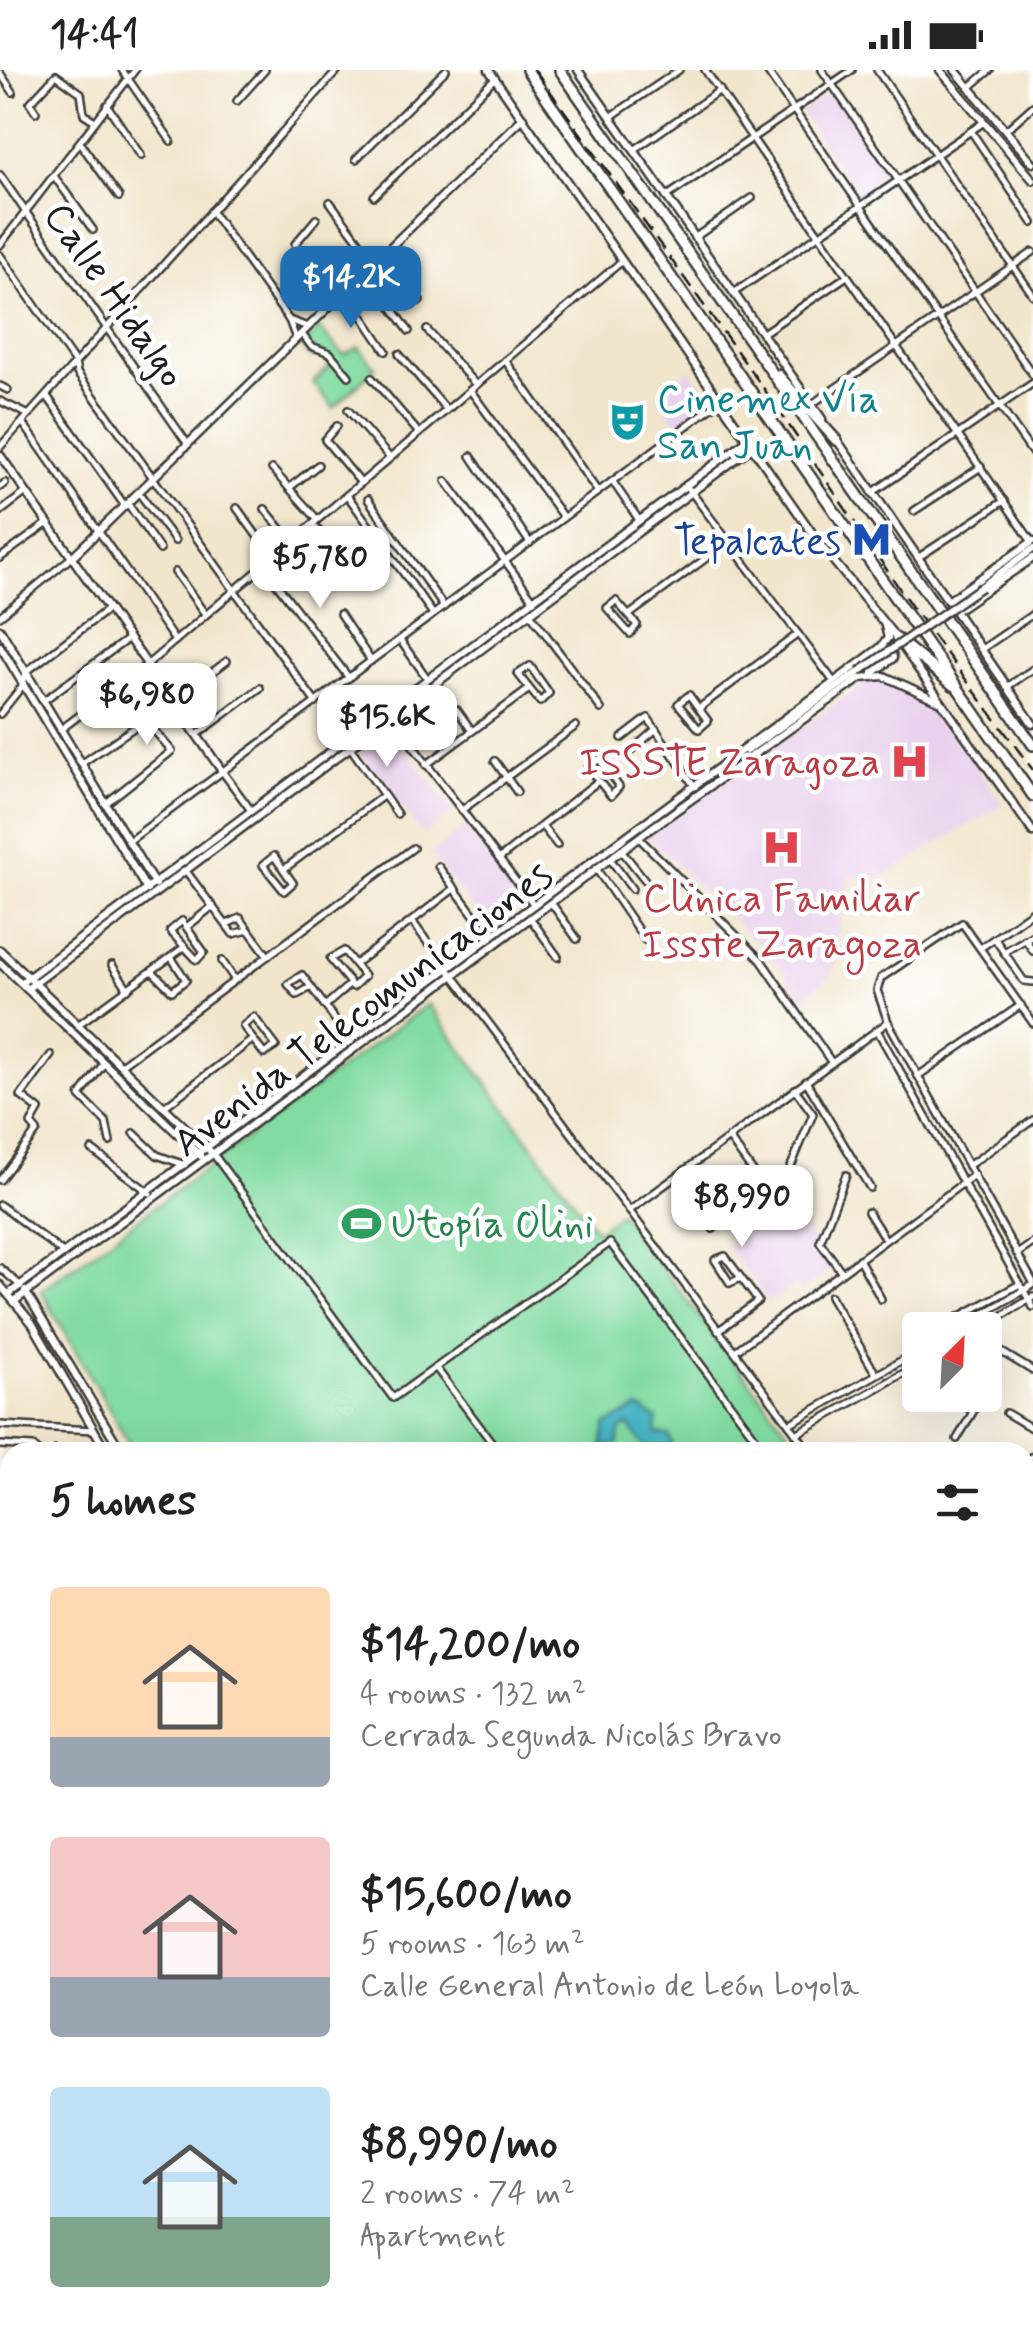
<!DOCTYPE html>
<meta charset="utf-8">
<style>
:root{--surface:#fff;--page:#f6f6f6;--text:#222;--muted:#767676;--accent:#1f6fb2}
body{margin:0;font-family:Mynerve,sans-serif;background:var(--page);color:var(--text);height:100vh;display:flex;flex-direction:column;font-size:38px;white-space:nowrap}
*{box-sizing:border-box;margin:0}
p{font-size:32px;color:var(--muted)}
.icon{flex:none;width:55px;height:55px;fill:none;stroke:currentColor;stroke-width:2;stroke-linecap:round;stroke-linejoin:round}
.map{position:relative;flex:1;overflow:hidden}
.side{position:absolute;left:0px;top:1372px;width:1035px;height:892px;display:flex;flex-direction:column;background:var(--surface);border-radius:30px 30px 0 0;box-shadow:0 10px 40px #0002}
.side>*{flex:none}
.needle{width:65px;rotate:24deg}
.controls{position:absolute;left:902px;top:1242px;display:grid;gap:20px}
.controls a{display:grid;place-items:center;width:100px;height:100px;border-radius:10px;background:var(--surface);box-shadow:0 10px 40px #0002;font-size:50px}
.price{position:absolute;translate:-50% -85px;padding:0 22px;border-radius:20px;background:#fff;color:#222;font-size:32px;line-height:65px;filter:drop-shadow(0 2px 5px #0008)}
.price::after{content:'';position:absolute;left:50%;top:60px;width:30px;height:22px;margin-left:-15px;background:inherit;clip-path:polygon(0 0,100% 0,50% 100%)}
.price.current{background:var(--accent);color:#fff}
ul{padding:0;list-style:none}
li{display:flex;align-items:center;gap:30px;height:250px;padding:0 50px}
li span{display:grid;place-items:center;flex:none;width:280px;height:200px;border-radius:10px;color:#555}
li>.icon{margin-inline-start:auto}
span .icon{width:120px;height:120px;fill:#fffc;stroke-width:1}
li b{font-size:42px}
h2{display:flex;justify-content:space-between;align-items:center;height:120px;padding:0 50px;font-size:42px}
.status{display:flex;justify-content:space-between;align-items:center;height:70px;padding:0 50px;background:var(--surface);direction:ltr}
.status svg{height:28px;fill:currentColor}
.map>svg:first-child{display:block}
.built{fill:#e9d2ed}
.green{fill:#82dca2;stroke:#4f7c5f;stroke-width:2.5}
.water{fill:#46b3c4;stroke:#316870;stroke-width:2.5}
.lines{fill:none;stroke-linecap:round;stroke-linejoin:round}
.minor-casing{stroke:#3c3a36;stroke-width:10}
.tertiary-casing{stroke:#3c3a36;stroke-width:11}
.secondary-casing{stroke:#3c3a36;stroke-width:11}
.primary-casing{stroke:#3c3a36;stroke-width:12}
.motorway-casing{stroke:#3c3a36;stroke-width:14}
.minor{stroke:#fff;stroke-width:5}
.tertiary{stroke:#fff;stroke-width:6}
.secondary{stroke:#fff;stroke-width:6}
.primary{stroke:#fff;stroke-width:8}
.motorway{stroke:#fff;stroke-width:9}
.rail{stroke:#1c1c1c;stroke-width:2.5;stroke-dasharray:15 8;stroke-linecap:butt}
.tertiary-bridge-casing{stroke:#3c3a36;stroke-width:11;stroke-linecap:butt}
.tertiary-bridge{stroke:#fff;stroke-width:6}
.labels{text-anchor:middle;stroke-width:9;stroke-linejoin:round;paint-order:stroke}
.street-label{font-size:40px;fill:#1c1c1c;stroke:#fff}
.culture-label{font-size:40px;fill:#0d838f;stroke:#fff;text-anchor:start}
.transit-label{font-size:40px;fill:#164399;stroke:#fff;text-anchor:end}
.health-label{font-size:40px;fill:#be3a42;stroke:#fff;text-anchor:end}
.leisure-label{font-size:40px;fill:#27864d;stroke:#fff;text-anchor:start}
</style>
<div class="status"><b>14:41</b><svg viewBox="0 0 49 12"><path d="M0 12V9h3v3zM5 12V6h3v6zM10 12V3h3v9zM15 12V0h3v12zM26 1h20v11H26zM47 4h2v5h-2z"/></svg></div>
<div class="map">
<svg width="1033" height="2264" viewBox="0 0 1033 2264">
<rect width="100%" height="100%" fill="#fff"/>
<filter id="ink" filterUnits="userSpaceOnUse"><feTurbulence type="fractalNoise" baseFrequency=".01" numOctaves="2"/><feDisplacementMap in="SourceGraphic" scale="20" xChannelSelector="R" yChannelSelector="G"/><feConvolveMatrix kernelMatrix="1 2 1 2 8 2 1 2 1" color-interpolation-filters="sRGB"/></filter>
<filter id="wash" filterUnits="userSpaceOnUse"><feTurbulence type="fractalNoise" baseFrequency=".0048" numOctaves="4" result="noise"/><feDisplacementMap in="SourceGraphic" scale="40" xChannelSelector="R" yChannelSelector="G"/><feGaussianBlur stdDeviation="2.25" result="paint"/><feColorMatrix in="noise" values="0 0 0 0 0 0 0 0 0 0 0 0 0 0 0 0 0 1.4 0 .05"/><feComposite in="paint" operator="in"/></filter>
<g filter="url(#wash)">
<rect width="100%" height="100%" fill="#f1e6cc"/>
<g class="built">
<polygon points="832,20 893,109 862,131 800,42"/>
<polygon points="690,299 712,328 678,355 657,326"/>
<polygon points="874,607 937,636 1003,735 876,811 850,806 831,906 801,929 781,897 646,765"/>
<polygon points="387,655 454,742 423,765 357,678"/>
<polygon points="466,757 525,834 490,861 430,784"/>
<polygon points="786,1132 835,1197 801,1222 795,1214 769,1233 726,1176"/>
</g>
<g class="green">
<polygon points="319,258 344,285 359,277 375,298 334,338 313,313 330,296 321,283 311,288 301,276"/>
<polygon points="428,934 596,1161 620,1143 793,1368 773,1382 134,1382 41,1221"/>
</g>
<g class="water">
<polygon points="639,1338 657,1349 656,1363 669,1365 675,1382 649,1382 628,1355 620,1361 618,1374 602,1376 606,1355"/>
<polygon points="1033,1544 1033,1738 1025,1728 1025,1550"/>
</g>
</g>
<g filter="url(#ink)">
<g class="lines">
<defs>
<g id="minor">
<polyline points="122,0 171,71"/>
<polyline points="705,0 1032,472"/>
<polyline points="766,0 1033,384"/>
<polyline points="822,0 1033,305"/>
<polyline points="877,0 1033,225"/>
<polyline points="0,3 13,22"/>
<polyline points="970,17 990,0"/>
<polyline points="237,31 265,0"/>
<polyline points="107,35 141,86"/>
<polyline points="36,42 30,33 56,5 81,23 84,44 95,51"/>
<polyline points="612,46 679,0"/>
<polyline points="1006,60 1033,36"/>
<polyline points="971,61 1033,153"/>
<polyline points="80,73 119,127"/>
<polyline points="634,80 720,20"/>
<polyline points="356,89 446,0"/>
<polyline points="0,105 187,373"/>
<polyline points="54,106 93,160"/>
<polyline points="374,126 495,8"/>
<polyline points="666,127 852,0"/>
<polyline points="330,132 374,191"/>
<polyline points="211,141 289,250 296,269"/>
<polyline points="316,149 295,174 337,229"/>
<polyline points="694,168 752,128"/>
<polyline points="0,175 135,0"/>
<polyline points="385,181 420,231"/>
<polyline points="0,185 75,293 77,303 316,633"/>
<polyline points="365,200 409,261"/>
<polyline points="345,220 386,281"/>
<polyline points="735,222 984,52"/>
<polyline points="289,250 308,257"/>
<polyline points="427,260 476,315"/>
<polyline points="763,263 847,206"/>
<polyline points="302,264 311,276 330,283 349,306"/>
<polyline points="399,284 446,339"/>
<polyline points="505,290 598,422"/>
<polyline points="372,308 418,362"/>
<polyline points="0,316 8,320"/>
<polyline points="470,320 563,447"/>
<polyline points="47,326 125,436"/>
<polyline points="0,331 29,345"/>
<polyline points="812,334 1033,182"/>
<polyline points="348,340 390,388"/>
<polyline points="23,353 175,571"/>
<polyline points="337,356 325,370 361,413"/>
<polyline points="0,377 338,0"/>
<polyline points="471,386 530,473"/>
<polyline points="272,399 317,449"/>
<polyline points="446,411 533,529"/>
<polyline points="613,412 639,450"/>
<polyline points="686,415 834,612"/>
<polyline points="0,417 5,413"/>
<polyline points="289,418 318,395"/>
<polyline points="139,423 175,471"/>
<polyline points="872,423 1033,313"/>
<polyline points="347,425 433,544"/>
<polyline points="368,429 444,537"/>
<polyline points="128,434 160,480"/>
<polyline points="237,438 273,488"/>
<polyline points="265,439 291,471"/>
<polyline points="914,441 981,397"/>
<polyline points="0,442 25,423"/>
<polyline points="313,454 330,475"/>
<polyline points="919,487 1004,431"/>
<polyline points="0,488 48,453"/>
<polyline points="263,496 349,608"/>
<polyline points="175,502 205,544"/>
<polygon points="616,531 637,555 630,564 607,538"/>
<polyline points="530,543 601,639"/>
<polyline points="340,544 371,591"/>
<polyline points="629,545 728,472"/>
<polyline points="0,546 73,486"/>
<polyline points="400,570 427,608"/>
<polyline points="982,579 1033,544"/>
<polygon points="530,596 549,623 540,632 518,604"/>
<polyline points="1007,617 1033,599"/>
<polygon points="689,625 708,651 699,659 678,634"/>
<polyline points="43,631 129,568"/>
<polyline points="174,631 227,591"/>
<polyline points="699,638 798,564"/>
<polyline points="457,640 472,661"/>
<polyline points="0,644 23,615 26,602 108,539"/>
<polyline points="391,647 534,835"/>
<polyline points="60,660 148,594 622,191"/>
<polyline points="197,665 260,618"/>
<polyline points="622,668 648,648 695,717"/>
<polyline points="350,677 397,744"/>
<polyline points="631,681 656,659"/>
<polygon points="599,689 619,717 611,726 588,698"/>
<polyline points="495,691 517,722"/>
<polyline points="81,694 145,650 172,681 105,734"/>
<polyline points="426,695 528,620"/>
<polyline points="222,701 250,739"/>
<polyline points="462,740 576,656"/>
<polyline points="542,756 557,775"/>
<polyline points="639,768 761,890 832,993"/>
<polyline points="129,771 720,331"/>
<polyline points="622,781 645,810"/>
<polygon points="274,786 293,813 284,821 263,795"/>
<polyline points="499,789 597,712"/>
<polyline points="611,790 632,819"/>
<polyline points="438,796 491,868"/>
<polyline points="284,799 383,726"/>
<polyline points="597,800 645,870"/>
<polyline points="186,801 233,864 249,860"/>
<polyline points="552,834 577,869"/>
<polyline points="531,849 558,887"/>
<polygon points="182,851 204,882 197,890 170,861"/>
<polyline points="412,851 428,873"/>
<polyline points="227,854 240,848 268,886"/>
<polyline points="188,856 213,836"/>
<polyline points="995,869 1024,911 1033,912"/>
<polyline points="1025,869 1033,881"/>
<polyline points="982,877 1033,841"/>
<polygon points="344,881 364,906 353,917 330,889"/>
<polyline points="1004,882 1033,865"/>
<polyline points="222,891 235,910"/>
<polyline points="355,894 455,818"/>
<polyline points="112,895 128,919"/>
<polyline points="449,900 810,1382"/>
<polyline points="152,901 172,921 186,910 171,887"/>
<path d="M 311,917 L 297,925 L 288,914 L 302,905 C 319,927 335,950 351,972"/>
<polyline points="325,936 349,915"/>
<polygon points="254,947 276,976 264,984 243,956"/>
<polyline points="888,952 1033,1212"/>
<polyline points="888,952 877,920 881,908 962,853 1033,953"/>
<polyline points="79,954 183,878"/>
<polyline points="877,960 1033,1237"/>
<polyline points="104,993 80,1026 106,1052 110,1072"/>
<polyline points="121,995 413,778"/>
<polyline points="918,1006 1021,935"/>
<polyline points="806,1011 870,1118"/>
<polyline points="164,1037 252,970"/>
<polyline points="134,1063 157,1085 185,1095"/>
<polyline points="92,1080 150,1123"/>
<polyline points="214,1085 393,1328 610,1173 755,1367 742,1382"/>
<polyline points="968,1096 1033,1050"/>
<polyline points="0,1110 37,1061 31,1054 39,1040 21,1026 51,985"/>
<polyline points="781,1120 813,1044 795,1019"/>
<polyline points="0,1135 63,1183"/>
<polyline points="629,1141 888,952"/>
<polyline points="868,1142 885,1169"/>
<polyline points="713,1159 765,1119 729,1068"/>
<polyline points="1017,1184 1033,1173"/>
<polyline points="859,1189 881,1229"/>
<polyline points="0,1198 21,1216"/>
<polyline points="841,1201 820,1172 846,1105"/>
<polyline points="830,1226 876,1304"/>
<polyline points="910,1248 920,1277"/>
<polyline points="997,1250 990,1275 1033,1301"/>
<polyline points="935,1260 1020,1214"/>
<polyline points="955,1260 1033,1215"/>
<polyline points="979,1260 1033,1227"/>
<polyline points="718,1261 758,1231 725,1186 715,1190 730,1213 741,1208"/>
<polyline points="735,1281 974,1105"/>
<polyline points="436,1298 499,1382"/>
<polyline points="1006,1343 1033,1359"/>
<polyline points="789,1354 920,1280"/>
<polyline points="0,1355 94,1360"/>
<polyline points="796,1364 920,1294"/>
<polyline points="957,1369 973,1342 958,1330 959,1325"/>
<polyline points="0,1375 33,1377 39,1382"/>
<polyline points="53,1382 56,1380"/>
<polyline points="1025,1390 1033,1386"/>
<polyline points="0,1406 10,1410"/>
<polyline points="8,1429 10,1430"/>
<polyline points="0,1439 10,1450"/>
<polyline points="1025,1534 1033,1528"/>
<polyline points="8,1537 10,1539"/>
<polyline points="0,1609 10,1589"/>
<polyline points="1025,2077 1033,2073"/>
<polyline points="0,2078 10,2088"/>
<polyline points="1025,2100 1033,2107"/>
<polyline points="0,2112 10,2122"/>
<polyline points="0,2154 10,2165"/>
<polyline points="1025,2155 1033,2146"/>
<polyline points="1025,2168 1033,2175"/>
<polyline points="0,2199 10,2210"/>
<polyline points="1025,2203 1033,2194"/>
<polyline points="1025,2236 1033,2243"/>
<polyline points="0,2242 10,2252"/>
<polyline points="12,2255 21,2264"/>
<polyline points="53,2255 61,2264"/>
<polyline points="768,2255 778,2264"/>
<polyline points="837,2255 847,2264"/>
<polyline points="984,2255 995,2264"/>
<polyline points="807,2264 814,2255"/>
<polyline points="851,2264 858,2255"/>
<polyline points="890,2264 898,2255"/>
<polyline points="931,2264 939,2255"/>
<polyline points="973,2264 981,2255"/>
</g>
<g id="tertiary">
<polyline points="0,385 222,701"/>
<polyline points="73,486 523,48"/>
<polyline points="981,517 1033,479"/>
<polyline points="948,531 1033,471"/>
<polyline points="955,541 1033,488"/>
<polyline points="0,559 155,815"/>
<polyline points="0,576 147,820"/>
<polyline points="873,603 893,588 891,579 880,578"/>
<polyline points="746,681 859,602"/>
<polyline points="0,880 210,1081"/>
<polyline points="0,893 201,1086"/>
<polyline points="21,913 747,370"/>
<polyline points="27,919 752,377"/>
<polyline points="0,1215 32,1253 107,1382"/>
<polyline points="25,1221 122,1382"/>
<polyline points="10,1223 880,578 888,568 885,556"/>
<polyline points="16,1230 650,759 861,608 884,606 939,631"/>
<polyline points="618,2255 623,2264"/>
<polyline points="88,2264 98,2255"/>
</g>
<g id="secondary">
<polyline points="489,0 822,477 897,569 1033,762"/>
<polyline points="578,0 822,349"/>
<polyline points="940,0 1033,110"/>
<polyline points="955,0 1033,93"/>
<polyline points="835,367 1033,654"/>
<polyline points="1025,2034 1033,2027"/>
<polyline points="1025,2055 1033,2048"/>
<polyline points="724,2264 736,2255"/>
<polyline points="755,2264 767,2255"/>
</g>
<g id="primary">
<polyline points="0,2014 10,2022"/>
<polyline points="0,2041 10,2049"/>
<polyline points="114,2264 124,2255"/>
</g>
<g id="motorway">
<polyline points="527,0 1033,726"/>
<polyline points="560,0 1033,675"/>
<polyline points="778,305 836,370"/>
<polyline points="897,569 953,615"/>
</g>
</defs>
<use href="#minor" class="minor-casing"/>
<use href="#tertiary" class="tertiary-casing"/>
<use href="#secondary" class="secondary-casing"/>
<use href="#primary" class="primary-casing"/>
<use href="#motorway" class="motorway-casing"/>
<use href="#minor" class="minor"/>
<use href="#tertiary" class="tertiary"/>
<use href="#secondary" class="secondary"/>
<use href="#primary" class="primary"/>
<use href="#motorway" class="motorway"/>
<polyline class="rail" points="535,0 769,326 912,537 1033,700"/>
<defs>
<polyline id="tertiary-bridge" points="859,602 981,517"/>
</defs>
<use href="#tertiary-bridge" class="tertiary-bridge-casing"/>
<use href="#tertiary-bridge" class="tertiary-bridge"/>
</g>
</g>
<defs>
<symbol id="theatre-bare" viewBox="-9 -9 18 18"><path d="M-5-5.5Q0-4 5-5.5V0Q5 5 0 6Q-5 5-5 0ZM-3.3-2.5H-1v1.5H-3.3ZM1-2.5H3.3v1.5H1ZM-2.8 1Q0 5.5 2.8 1Z" fill="#0f9aa8" stroke="#fff" stroke-width="2.5" paint-order="stroke"/></symbol>
<symbol id="metro-bare" viewBox="-9 -9 18 18"><path d="M-5.5 5V-5H-3L0 0L3-5H5.5V5H3V-.5L0 4L-3-.5V5Z" fill="#1a4fb4" stroke="#fff" stroke-width="2.5" paint-order="stroke"/></symbol>
<symbol id="hospital-bare" viewBox="-9 -9 18 18"><path d="M-5-5h3v3.5h4V-5h3V5h-3V1.5h-4V5h-3Z" fill="#e0444e" stroke="#fff" stroke-width="2.5" paint-order="stroke"/></symbol>
<symbol id="stadium-bare" viewBox="-9 -9 18 18"><path d="M0-5a6.5 5 0 1 0 0 10a6.5 5 0 1 0 0-10ZM-3.5-1.8h7v3.6h-7Z" fill="#2e9e5b" stroke="#fff" stroke-width="2.5" paint-order="stroke"/></symbol>
</defs>
<g fill-rule="evenodd">
<use href="#theatre-bare" x="600" y="324" width="55" height="55"/>
<use href="#metro-bare" x="844" y="442" width="55" height="55"/>
<use href="#hospital-bare" x="882" y="664" width="55" height="55"/>
<use href="#hospital-bare" x="754" y="750" width="55" height="55"/>
<use href="#stadium-bare" x="334" y="1126" width="55" height="55"/>
</g>
<g class="labels">
<g class="street-label">
<text transform="translate(116 224) rotate(55)" y="14">Calle Hidalgo</text>
<text transform="translate(362 938) rotate(-37)" y="14">Avenida Telecomunicaciones</text>
</g>
<g class="culture-label">
<text x="657" y="342">Cinemex Vía<tspan x="657" dy="46">San Juan</tspan></text>
</g>
<g class="transit-label">
<text x="841" y="484">Tepalcates</text>
</g>
<g class="health-label">
<text x="880" y="705">ISSSTE Zaragoza</text>
<text x="782" y="841" text-anchor="middle">Clinica Familiar<tspan x="782" dy="46">Issste Zaragoza</tspan></text>
</g>
<g class="leisure-label">
<text x="391" y="1167">Utopía Olini</text>
</g>
</g>
</svg>
<div class="controls">
<a><svg class="needle" viewBox="-14 -14 28 28"><path d="M0-13l5 13h-10z" fill="#e53935"/><path d="M0 13l5-13h-10z" fill="#767676"/></svg></a>
</div>
<b class="price current" style="left:351px;top:261px">$14.2K</b>
<b class="price" style="left:320px;top:541px">$5,780</b>
<b class="price" style="left:147px;top:678px">$6,980</b>
<b class="price" style="left:387px;top:700px">$15.6K</b>
<b class="price" style="left:742px;top:1180px">$8,990</b>
<section class="side">
<h2>5 homes<svg class="icon" aria-label="filters" viewBox="0 0 24 24"><path d="M4 7h16M4 17h16"/><circle cx="9" cy="7" r="2"/><circle cx="15" cy="17" r="2"/></svg></h2>
<ul>
<li><span style="background:linear-gradient(#ffd9b3 75%,#9aa5b1 0)"><svg class="icon" aria-label="home" viewBox="0 0 24 24"><path d="M3 11l9-7 9 7M6 9v11h12V9"/></svg></span><div><b>$14,200/mo</b><p>4 rooms · 132 m²</p><p>Cerrada Segunda Nicolás Bravo</p></div></li>
<li><span style="background:linear-gradient(#f6c9c9 70%,#9aa5b1 0)"><svg class="icon" aria-label="home" viewBox="0 0 24 24"><path d="M3 11l9-7 9 7M6 9v11h12V9"/></svg></span><div><b>$15,600/mo</b><p>5 rooms · 163 m²</p><p>Calle General Antonio de León Loyola</p></div></li>
<li><span style="background:linear-gradient(#bfe0f5 65%,#7fa58c 0)"><svg class="icon" aria-label="home" viewBox="0 0 24 24"><path d="M3 11l9-7 9 7M6 9v11h12V9"/></svg></span><div><b>$8,990/mo</b><p>2 rooms · 74 m²</p><p>Apartment</p></div></li>
</ul>
</section>
</div>
